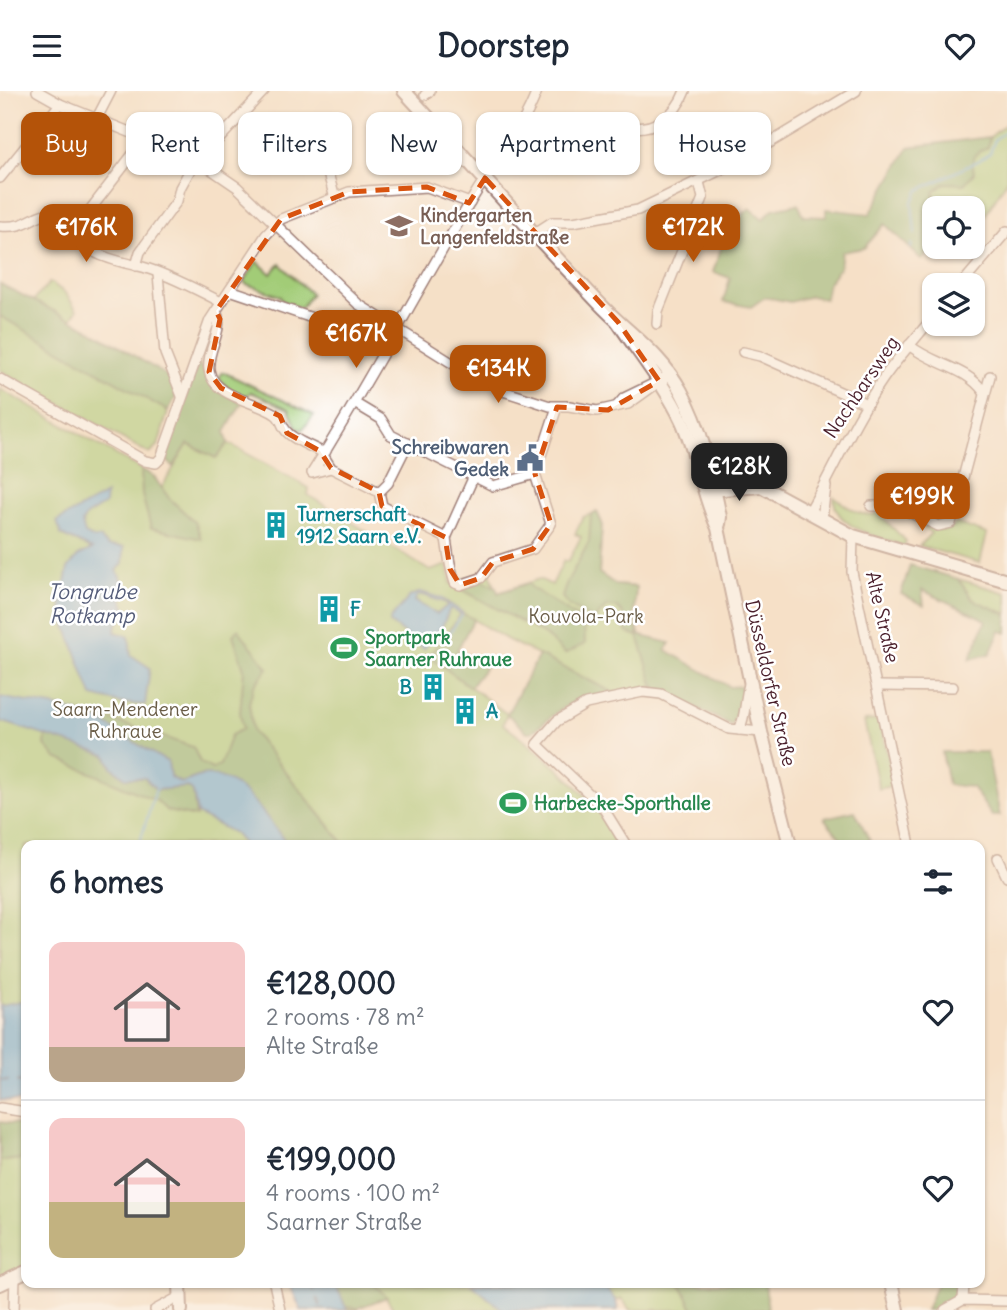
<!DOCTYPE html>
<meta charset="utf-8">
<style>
:root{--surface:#fff;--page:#f2f2f3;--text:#1f2937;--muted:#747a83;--line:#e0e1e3;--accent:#b45309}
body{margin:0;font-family:Delius,sans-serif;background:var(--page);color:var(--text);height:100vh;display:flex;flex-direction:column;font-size:26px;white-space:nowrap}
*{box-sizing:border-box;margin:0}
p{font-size:23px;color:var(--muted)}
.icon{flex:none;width:38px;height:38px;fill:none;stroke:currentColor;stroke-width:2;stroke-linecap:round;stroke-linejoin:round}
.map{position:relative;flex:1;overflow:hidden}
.side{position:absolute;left:21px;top:749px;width:964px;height:448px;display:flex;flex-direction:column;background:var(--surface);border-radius:14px;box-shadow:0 2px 5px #0004}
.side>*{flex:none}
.top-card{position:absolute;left:21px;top:21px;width:966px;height:63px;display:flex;gap:14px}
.tools{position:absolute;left:922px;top:105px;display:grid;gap:14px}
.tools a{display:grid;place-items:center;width:63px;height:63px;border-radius:14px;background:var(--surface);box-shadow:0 2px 5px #0004;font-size:35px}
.price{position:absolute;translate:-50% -60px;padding:0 16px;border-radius:14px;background:var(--accent);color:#fff;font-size:23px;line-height:46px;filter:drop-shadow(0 2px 4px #0008)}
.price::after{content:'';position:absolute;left:50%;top:42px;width:21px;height:16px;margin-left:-10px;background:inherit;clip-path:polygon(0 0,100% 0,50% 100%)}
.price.current{background:#222;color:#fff}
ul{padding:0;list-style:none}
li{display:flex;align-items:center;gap:21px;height:175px;padding:0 28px}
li+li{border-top:2px solid var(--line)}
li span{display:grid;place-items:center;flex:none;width:196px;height:140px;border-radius:14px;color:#555}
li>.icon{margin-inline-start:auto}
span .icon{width:84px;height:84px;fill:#fffc;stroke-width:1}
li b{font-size:30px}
h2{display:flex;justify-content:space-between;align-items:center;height:84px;padding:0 28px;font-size:30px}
.chip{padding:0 24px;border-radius:14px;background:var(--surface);box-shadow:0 2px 5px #0004;font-size:24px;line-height:63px}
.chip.current{background:var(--accent);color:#fff}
header{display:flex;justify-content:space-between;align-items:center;height:91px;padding:0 28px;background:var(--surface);font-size:32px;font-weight:700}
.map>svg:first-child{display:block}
.green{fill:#a2cc77;stroke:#767651;stroke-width:2}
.forest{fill:#81b068;stroke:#66684a;stroke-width:2}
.water{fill:#62a8d8;stroke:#566482;stroke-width:2;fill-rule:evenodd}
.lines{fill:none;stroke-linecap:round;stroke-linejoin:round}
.stream{stroke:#62a8d8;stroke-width:2}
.ferry{stroke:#555d79;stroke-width:2;stroke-dasharray:9 7;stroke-linecap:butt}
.minor-casing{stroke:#a08079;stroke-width:12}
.major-casing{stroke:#a08079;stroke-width:16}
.minor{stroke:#fff;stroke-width:9}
.major{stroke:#fff;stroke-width:12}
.marked{fill:none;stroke:#d8530f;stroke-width:5;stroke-dasharray:14 9;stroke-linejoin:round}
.labels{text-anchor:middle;stroke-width:5;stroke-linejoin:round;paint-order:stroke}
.education-label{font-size:19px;font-weight:bold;fill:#785e54;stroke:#fff;text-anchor:start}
.street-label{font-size:19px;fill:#4a1f2b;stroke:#fff}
.service-label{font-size:19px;font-weight:bold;fill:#4e5e75;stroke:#fff;text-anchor:end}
.culture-label{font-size:19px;font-weight:bold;fill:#0d838f;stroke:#fff;text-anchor:start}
.park-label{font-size:19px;fill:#695c46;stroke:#fff}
.leisure-label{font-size:19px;font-weight:bold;fill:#27864d;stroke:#fff;text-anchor:start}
.water-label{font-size:21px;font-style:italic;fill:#555d79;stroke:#fff}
</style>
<header><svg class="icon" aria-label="menu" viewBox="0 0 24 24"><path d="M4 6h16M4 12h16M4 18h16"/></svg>Doorstep<svg class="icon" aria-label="heart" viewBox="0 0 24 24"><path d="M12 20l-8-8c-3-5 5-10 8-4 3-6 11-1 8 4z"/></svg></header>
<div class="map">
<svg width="1007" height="1219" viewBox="0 0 1007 1219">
<rect width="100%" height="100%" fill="#fff"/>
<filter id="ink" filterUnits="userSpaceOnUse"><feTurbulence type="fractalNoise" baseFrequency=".0143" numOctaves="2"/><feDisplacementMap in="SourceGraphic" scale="14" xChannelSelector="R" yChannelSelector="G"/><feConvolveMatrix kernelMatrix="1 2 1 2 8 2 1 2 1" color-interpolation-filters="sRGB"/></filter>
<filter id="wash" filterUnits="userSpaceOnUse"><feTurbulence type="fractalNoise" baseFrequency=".00686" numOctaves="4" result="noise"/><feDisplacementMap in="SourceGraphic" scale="28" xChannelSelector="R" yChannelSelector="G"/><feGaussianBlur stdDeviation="1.57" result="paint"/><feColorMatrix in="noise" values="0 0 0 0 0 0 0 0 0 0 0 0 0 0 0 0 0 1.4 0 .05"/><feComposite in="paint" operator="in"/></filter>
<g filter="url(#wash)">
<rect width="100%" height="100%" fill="#f5e0c7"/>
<g class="green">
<polygon points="1007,32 1007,89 981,131 973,124 973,117 951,112 935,115 934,101 974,62 988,56 990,46"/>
<polygon points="257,170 271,183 280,173 311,203 301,217 283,211 280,205 246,193 244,191"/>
<polygon points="50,191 65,202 77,219 70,230 33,210"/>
<polygon points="0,225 168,320 158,355 150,363 0,279"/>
<path d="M 223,281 L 314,324 L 302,339 L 297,337 L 289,318 L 251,301 L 246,305 C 234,303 226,298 219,287 Z"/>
<path d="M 0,298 L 155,386 L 160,399 L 169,407 L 161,398 L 188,353 L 216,367 L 228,352 L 309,397 L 308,404 L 430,480 L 448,474 L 451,493 L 489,480 L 498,502 L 539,488 L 552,494 L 564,469 L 568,471 L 581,446 L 575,443 L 583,426 L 597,421 L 602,432 L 599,482 L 616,494 L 636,496 L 634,523 L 654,596 L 616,603 L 508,549 L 462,522 L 429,565 L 507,623 L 503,633 C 551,671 590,699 620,754 L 345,754 L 253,643 L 326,754 L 26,754 L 26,946 L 0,944 Z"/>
<path d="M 834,406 C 847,415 862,429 878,422 L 906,450 L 904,455 C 882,447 833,438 834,406 Z"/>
<path d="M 909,424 C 924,431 944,449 956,432 L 987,443 L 980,472 L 919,455 L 931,442 Z"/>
<polygon points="958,488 1007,502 1007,523 973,509"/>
<polygon points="880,629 894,694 879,698 864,630"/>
<polygon points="26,1068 26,1176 0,1186 0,1070"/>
<polygon points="335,1192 547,1192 574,1219 394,1219 384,1203 356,1210 359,1219 347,1219"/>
<polygon points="602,1192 680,1192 694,1219 630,1219 622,1208 616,1210"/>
</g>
<g class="forest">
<path d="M 990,46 L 988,56 C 973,63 971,66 974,82 L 964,93 L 945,92 L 934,101 L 935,115 L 951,112 L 963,117 L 934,117 L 934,154 L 922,169 L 885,133 L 864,157 L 842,161 L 840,176 L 828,192 L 825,208 L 811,205 L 790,211 L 765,206 L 751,216 L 723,211 L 730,187 L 713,181 L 728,137 L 750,117 L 763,128 L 773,118 L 798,113 L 804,125 L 826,126 L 826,118 L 870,123 L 909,56 Z"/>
<polygon points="0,193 92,239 172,288 177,304 168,320 0,225"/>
<polygon points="198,272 217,299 242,312 225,341 228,352 216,367 188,353 173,376 164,366"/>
<polygon points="141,378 154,386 169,407 196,432 201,448 151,437 142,404"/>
<polygon points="597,421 602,432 599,482 616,494 636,496 634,523 638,544 670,552 666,559 730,596 742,595 742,614 731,634 654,596 638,545 626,541 623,523 616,516 606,516 594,529 568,514 562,506 567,491 589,451 591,424"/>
<polygon points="910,474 958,488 973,509 1007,523 1007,542 1000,540 990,563 970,568 986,529 922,499 924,514 901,503"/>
<polygon points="482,489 496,496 498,502 529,492 531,496 584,531 585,553 565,563 545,544 459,497"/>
<polygon points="462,522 474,528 457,559 487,574 470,596 429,565"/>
<polygon points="238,538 268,577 254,595 249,612 253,641 345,754 301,754 300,751 285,750 258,716 202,684 181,692 170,686 168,671 137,655 100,630 100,625 193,656 200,671 212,678 220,674 231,644 243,638 240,622 244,578 233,544"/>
<polygon points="539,564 616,603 586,609 584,606 561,618 532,641 527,641 507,623"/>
<path d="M 46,643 L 106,664 C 114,678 128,688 145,687 L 156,699 L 188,696 L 193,700 L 196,726 L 167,720 L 157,710 L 56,667 L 45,655 Z"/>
<polygon points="942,661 987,661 1000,725 992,725 972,696 948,694"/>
<polygon points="855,720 872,754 846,754 824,727"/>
<polygon points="0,1031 26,1034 26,1068 0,1070"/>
<polygon points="335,1192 373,1192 387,1206 358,1217 345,1216"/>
<polygon points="680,1192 765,1192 768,1219 694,1219"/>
<polygon points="937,1192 962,1192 962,1208 942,1219 926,1219"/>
</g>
<g class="water">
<polygon points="106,403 105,413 86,425 82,432 85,443 93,447 100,447 108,455 124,456 123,473 117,479 123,492 120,502 127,522 116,534 115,541 129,545 131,564 150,577 145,614 120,612 92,605 63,527 61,511 68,477 78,465 92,458 61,444 57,430"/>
<path d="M 421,501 L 441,507 L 462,521 L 462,524 L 450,517 L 443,534 L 424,558 L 390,532 L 390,528 L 410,505 ZM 423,504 L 449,513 L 437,523 L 415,510 L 417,505 Z"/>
<path d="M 0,606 C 33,613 72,615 102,631 C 125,644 145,659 168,671 L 170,686 L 181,692 C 189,690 199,684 207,684 C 242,685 265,725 285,750 L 300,751 L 301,754 L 244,754 L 234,742 L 197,723 L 193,701 L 188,696 L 156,699 L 145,687 L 125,687 L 112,676 L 106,664 L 0,630 Z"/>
<polygon points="26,910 26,1011 0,1009 0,915"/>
<polygon points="289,1192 335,1192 347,1219 301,1219"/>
<polygon points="470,1192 602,1192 616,1210 618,1219 503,1219"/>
</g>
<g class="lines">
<g class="stream">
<polyline points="915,142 912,112 919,99 980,69 990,62 995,48 1007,40"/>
<polyline points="911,157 912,153"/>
<polyline points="449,543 462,524"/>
<polyline points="139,754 156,698"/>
</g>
<g class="ferry">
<polyline points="0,989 26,991"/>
<polyline points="311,1192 322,1219"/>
</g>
</g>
</g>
<g filter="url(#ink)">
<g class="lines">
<defs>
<g id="minor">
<path d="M 37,0 L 60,13 L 196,68 L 237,96 L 358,213 L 455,274 C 471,279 491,283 500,299 L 550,315 L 569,315 L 597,320 L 628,313 L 670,283"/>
<polyline points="425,4 430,0"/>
<polyline points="97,27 111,0"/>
<path d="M 627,36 C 654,40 675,26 685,0"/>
<polyline points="309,50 326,75 334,104"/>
<polyline points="0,87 60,13"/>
<path d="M 80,132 C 75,167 123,170 146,177 C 171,185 198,199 221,211"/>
<polyline points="80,132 146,46"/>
<path d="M 0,135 C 40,139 33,107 80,132"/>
<polyline points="535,142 552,131 573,131 638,119 741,69 856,0"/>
<polyline points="136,175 140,161 177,110 180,97 196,68 220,47 264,0"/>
<polyline points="158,183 165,262 182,305"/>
<polyline points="961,194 1007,140"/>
<polyline points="230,199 324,231 336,241"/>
<path d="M 216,220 C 225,239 206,259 209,279 C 213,306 256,310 275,323 C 282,327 281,335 287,341 C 294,349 310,355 320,360 L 326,360"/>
<polyline points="657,233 658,220 703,107 699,91"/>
<path d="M 909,254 C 933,274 965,275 984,301"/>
<polyline points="743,261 760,265 867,313"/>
<polyline points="0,288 145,370 156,372 161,367 210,229 266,144 281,128 349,101 427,96 470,112"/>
<polyline points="356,313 381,328 391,344 493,395 535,383"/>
<polyline points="617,315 624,307 657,291"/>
<path d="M 323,364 L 331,377 L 379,401 L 382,415 L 446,447 C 448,462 450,478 455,492 L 460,494 L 481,487 L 493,471 L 533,458 L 551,433 L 535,383 L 557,316"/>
<path d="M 331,377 L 312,382 C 368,292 419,197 474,105 C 495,70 523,39 537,0"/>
<polyline points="379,401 388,392 408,352"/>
<polyline points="871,415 897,415 938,435 951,432 990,285"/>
<path d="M 809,421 C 834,377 854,330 883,288 C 898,266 917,246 934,225"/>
<polyline points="822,428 826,395"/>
<polyline points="853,445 852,481 910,754"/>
<polyline points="446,447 474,385"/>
<polyline points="879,595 953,596"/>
<path d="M 739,639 C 747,623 744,607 750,590"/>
<polyline points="626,754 602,715 537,653 557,630 586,613 643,601 661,603 729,638 761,641"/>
<polyline points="998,767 1007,786"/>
<polyline points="0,1017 26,1021"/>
<polyline points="274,1192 280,1219"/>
<polyline points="963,1209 964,1192"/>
<polyline points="14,1219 15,1187"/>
<polyline points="155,1219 181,1205"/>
<polyline points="945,1219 963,1209 1007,1210"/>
</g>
<g id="major">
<path d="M 404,0 C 469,70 532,142 598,211 C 628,243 659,260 681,300 C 703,340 711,382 720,426 L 719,433"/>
<path d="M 618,231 C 640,264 665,294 682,330 C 698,365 702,403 718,437 L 761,641 L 790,754"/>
<polyline points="706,360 739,376 761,395 853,445 1007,490"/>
<polyline points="706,391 750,386"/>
<polyline points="709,399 761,395"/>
<polyline points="180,1192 181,1219"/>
<polyline points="891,1192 897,1219"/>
<polyline points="0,1193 26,1181"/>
</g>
</defs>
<use href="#minor" class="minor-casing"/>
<use href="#major" class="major-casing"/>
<use href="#minor" class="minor"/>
<use href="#major" class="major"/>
</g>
</g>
<path d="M0 0H1007V1219H0ZM 485,87 L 618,231 L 659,290 L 608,319 L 557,316 L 535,383 L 551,433 L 533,458 L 493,471 L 481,487 L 460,494 L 450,478 L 445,446 L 382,415 L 379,401 L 331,377 L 320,360 L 287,342 L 280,325 L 221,297 L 209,281 L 220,228 L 216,220 L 281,128 L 349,101 L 427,96 L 469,112 Z" fill="#f5e0c7" fill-opacity=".55" fill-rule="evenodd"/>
<path class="marked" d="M 485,87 L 618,231 L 659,290 L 608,319 L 557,316 L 535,383 L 551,433 L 533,458 L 493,471 L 481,487 L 460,494 L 450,478 L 445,446 L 382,415 L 379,401 L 331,377 L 320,360 L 287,342 L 280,325 L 221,297 L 209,281 L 220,228 L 216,220 L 281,128 L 349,101 L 427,96 L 469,112 Z"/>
<defs>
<symbol id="school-bare" viewBox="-9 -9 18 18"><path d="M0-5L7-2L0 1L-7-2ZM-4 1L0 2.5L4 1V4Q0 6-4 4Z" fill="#8d6e63" stroke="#fff" stroke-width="2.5" paint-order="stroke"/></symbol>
<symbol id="civic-bare" viewBox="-9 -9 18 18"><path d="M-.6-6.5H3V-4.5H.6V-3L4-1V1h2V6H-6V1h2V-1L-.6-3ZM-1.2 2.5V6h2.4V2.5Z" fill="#5c6f8a" stroke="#fff" stroke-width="2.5" paint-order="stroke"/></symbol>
<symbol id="building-bare" viewBox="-9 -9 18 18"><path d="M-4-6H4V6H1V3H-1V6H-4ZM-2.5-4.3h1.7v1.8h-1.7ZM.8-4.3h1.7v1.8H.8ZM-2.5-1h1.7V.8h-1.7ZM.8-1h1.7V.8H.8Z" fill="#0f9aa8" stroke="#fff" stroke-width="2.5" paint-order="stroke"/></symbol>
<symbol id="stadium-bare" viewBox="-9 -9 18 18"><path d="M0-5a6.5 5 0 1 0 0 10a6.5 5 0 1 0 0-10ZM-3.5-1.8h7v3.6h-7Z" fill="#2e9e5b" stroke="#fff" stroke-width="2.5" paint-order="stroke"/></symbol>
</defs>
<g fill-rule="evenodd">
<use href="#school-bare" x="380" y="116" width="38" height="38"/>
<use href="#civic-bare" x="511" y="348" width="38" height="38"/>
<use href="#building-bare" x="257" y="415" width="38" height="38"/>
<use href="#building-bare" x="310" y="499" width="38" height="38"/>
<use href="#stadium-bare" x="325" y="538" width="38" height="38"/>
<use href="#building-bare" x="414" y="577" width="38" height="38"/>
<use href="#building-bare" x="446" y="601" width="38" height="38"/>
<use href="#stadium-bare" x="494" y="693" width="38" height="38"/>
</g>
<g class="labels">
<g class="education-label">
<text x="420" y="131">Kindergarten<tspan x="420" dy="22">Langenfeldstraße</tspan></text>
</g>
<g class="street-label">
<text transform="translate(861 296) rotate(-56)" y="7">Nachbarsweg</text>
<text transform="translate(883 526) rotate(77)" y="7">Alte Straße</text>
<text transform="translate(771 592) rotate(77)" y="7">Düsseldorfer Straße</text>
</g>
<g class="service-label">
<text x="509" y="363">Schreibwaren<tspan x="509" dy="22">Gedek</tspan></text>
</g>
<g class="culture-label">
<text x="297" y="430">Turnerschaft<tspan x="297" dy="22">1912 Saarn e.V.</tspan></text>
<text x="350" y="525">F</text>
<text x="412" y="603" text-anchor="end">B</text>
<text x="486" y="627">A</text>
</g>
<g class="park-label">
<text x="586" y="532">Kouvola-Park</text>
<text x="125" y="625">Saarn-Mendener<tspan x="125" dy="22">Ruhraue</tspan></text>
</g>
<g class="leisure-label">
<text x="365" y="553">Sportpark<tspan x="365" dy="22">Saarner Ruhraue</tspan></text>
<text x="534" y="719">Harbecke-Sporthalle</text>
</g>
<g class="water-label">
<text x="92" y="508">Tongrube<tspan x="92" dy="24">Rotkamp</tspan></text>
</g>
</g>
</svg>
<div class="tools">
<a><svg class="icon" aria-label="locate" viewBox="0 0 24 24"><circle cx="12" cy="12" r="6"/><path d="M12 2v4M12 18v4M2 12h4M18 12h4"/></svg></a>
<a><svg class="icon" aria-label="layers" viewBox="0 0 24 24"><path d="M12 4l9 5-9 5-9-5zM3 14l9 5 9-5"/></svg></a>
</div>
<b class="price" style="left:86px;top:173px">€176K</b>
<b class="price" style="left:693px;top:173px">€172K</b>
<b class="price" style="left:356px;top:279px">€167K</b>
<b class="price" style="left:498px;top:314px">€134K</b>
<b class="price current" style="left:739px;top:412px">€128K</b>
<b class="price" style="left:922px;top:442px">€199K</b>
<div class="top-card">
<a class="chip current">Buy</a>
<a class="chip">Rent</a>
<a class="chip">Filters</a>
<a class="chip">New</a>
<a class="chip">Apartment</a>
<a class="chip">House</a>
</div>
<section class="side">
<h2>6 homes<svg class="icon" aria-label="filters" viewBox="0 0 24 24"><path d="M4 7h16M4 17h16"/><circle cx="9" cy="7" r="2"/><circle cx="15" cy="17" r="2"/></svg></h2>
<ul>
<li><span style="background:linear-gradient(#f6c9c9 75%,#b9a48a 0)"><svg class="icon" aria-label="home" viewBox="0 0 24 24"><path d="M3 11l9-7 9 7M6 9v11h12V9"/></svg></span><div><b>€128,000</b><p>2 rooms · 78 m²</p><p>Alte Straße</p></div><svg class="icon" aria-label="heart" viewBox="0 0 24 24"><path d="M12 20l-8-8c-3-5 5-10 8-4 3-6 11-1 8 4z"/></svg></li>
<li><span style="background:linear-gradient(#f6c9c9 60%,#c2b280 0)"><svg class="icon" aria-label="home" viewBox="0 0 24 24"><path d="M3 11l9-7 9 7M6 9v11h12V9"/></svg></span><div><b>€199,000</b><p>4 rooms · 100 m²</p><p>Saarner Straße</p></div><svg class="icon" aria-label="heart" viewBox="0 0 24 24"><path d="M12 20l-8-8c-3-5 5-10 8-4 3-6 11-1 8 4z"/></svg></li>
</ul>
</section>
</div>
